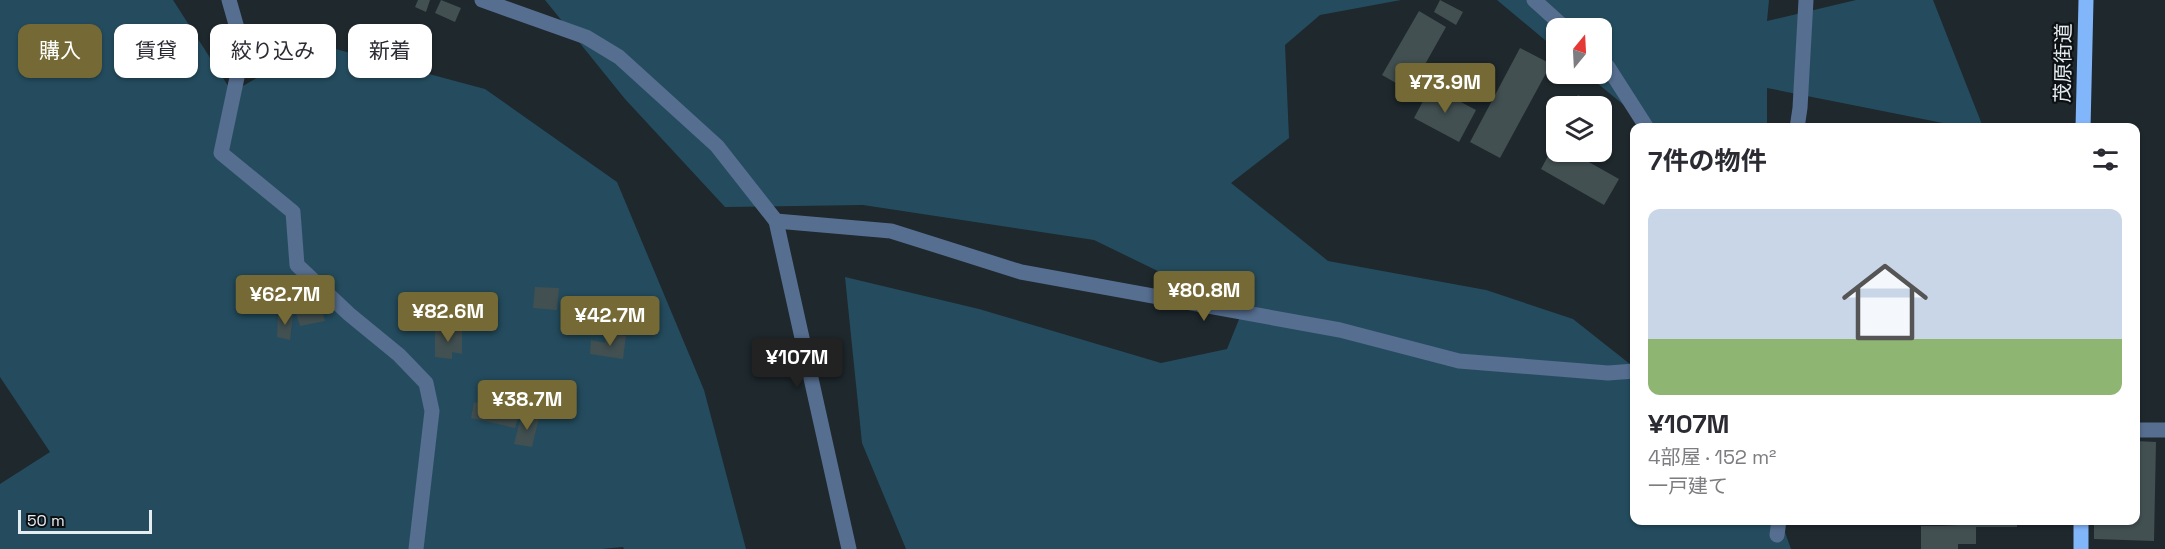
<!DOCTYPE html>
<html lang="ja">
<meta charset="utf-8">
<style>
:root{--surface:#fff;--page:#f2f2f3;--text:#2b2b33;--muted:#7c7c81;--line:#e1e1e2;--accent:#756a35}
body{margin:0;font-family:"Space Grotesk","Noto Sans JP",sans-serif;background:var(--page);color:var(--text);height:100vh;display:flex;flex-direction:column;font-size:22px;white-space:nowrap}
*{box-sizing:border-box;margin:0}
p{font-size:20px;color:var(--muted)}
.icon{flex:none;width:33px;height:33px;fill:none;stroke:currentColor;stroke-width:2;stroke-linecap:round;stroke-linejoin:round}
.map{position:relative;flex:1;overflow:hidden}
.details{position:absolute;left:1630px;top:123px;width:510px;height:402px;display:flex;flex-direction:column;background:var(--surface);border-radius:12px;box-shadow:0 2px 4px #0004}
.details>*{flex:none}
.hud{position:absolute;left:18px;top:24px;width:570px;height:54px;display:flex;gap:12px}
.needle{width:39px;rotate:18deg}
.fabs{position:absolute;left:1546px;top:18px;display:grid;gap:12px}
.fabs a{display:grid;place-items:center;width:66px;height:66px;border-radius:12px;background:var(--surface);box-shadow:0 2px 4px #0004;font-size:30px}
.scale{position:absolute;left:18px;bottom:15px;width:134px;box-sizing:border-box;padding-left:6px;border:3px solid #e6edf1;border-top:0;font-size:16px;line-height:21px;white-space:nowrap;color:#e6edf1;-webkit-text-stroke:4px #0c1013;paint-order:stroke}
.price{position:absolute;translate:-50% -51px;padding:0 14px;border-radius:6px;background:var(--accent);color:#fff;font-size:20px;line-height:39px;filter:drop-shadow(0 2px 3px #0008)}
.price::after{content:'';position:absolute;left:50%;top:36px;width:18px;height:14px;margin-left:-9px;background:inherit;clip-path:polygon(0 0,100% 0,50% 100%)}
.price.on{background:#222;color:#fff}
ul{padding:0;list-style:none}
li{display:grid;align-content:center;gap:12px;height:318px;padding:0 18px}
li+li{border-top:2px solid var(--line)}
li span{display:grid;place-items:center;height:186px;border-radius:12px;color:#555}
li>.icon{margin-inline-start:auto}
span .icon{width:108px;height:108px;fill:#fffc;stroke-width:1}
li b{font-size:26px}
h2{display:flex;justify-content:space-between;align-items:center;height:72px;padding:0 18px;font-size:26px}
.pill{padding:0 21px;border-radius:12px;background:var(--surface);box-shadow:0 2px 4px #0004;font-size:21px;line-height:54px}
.pill.on{background:var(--accent);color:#fff}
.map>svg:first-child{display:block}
.green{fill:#244c5e}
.building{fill:#425051}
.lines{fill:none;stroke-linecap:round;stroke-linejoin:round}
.street{stroke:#566e90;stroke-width:15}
.primary{stroke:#82b6fb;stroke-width:15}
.labels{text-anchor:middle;stroke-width:4.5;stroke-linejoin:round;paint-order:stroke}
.street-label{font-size:20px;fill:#e6edf1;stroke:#0c1013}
</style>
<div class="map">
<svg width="2165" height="549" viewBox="0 0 2165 549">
<rect width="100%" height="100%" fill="#1e282d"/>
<g class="green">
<polygon points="0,0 173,0 232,92 317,44 485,89 617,182 704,390 746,549 624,549 623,547 602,549 0,549 0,484 50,452 0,377"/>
<polygon points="545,0 1401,0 1320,15 1285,45 1289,138 1231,183 1328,261 1486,290 1573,319 1635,368 1635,520 1781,521 1791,549 906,549 862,443 845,277 979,309 1161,363 1227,349 1242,312 1094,240 863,205 725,207 625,99"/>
<polygon points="1497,0 1769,0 1767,21 1856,0 1933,0 1983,127 1963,127 1767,88 1767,127 1645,127 1642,120 1586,74 1602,74 1602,28 1557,28 1557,50"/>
</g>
<g class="building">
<polygon points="418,0 430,0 426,12 415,7"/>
<polygon points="441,0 461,8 455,22 435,13"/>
<polygon points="1440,0 1463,12 1456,25 1434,12"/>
<polygon points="1419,11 1446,27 1410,91 1382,75"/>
<polygon points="1520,48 1551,64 1500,158 1470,142"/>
<polygon points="1431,86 1476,110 1459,142 1414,118"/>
<polygon points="1578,95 1601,106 1572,106"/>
<polygon points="1555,143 1557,152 1571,152 1619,179 1604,205 1541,169"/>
<polygon points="535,287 559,288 557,310 533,308"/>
<polygon points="318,295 325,321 300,326 292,301"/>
<polygon points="278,313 293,314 290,340 277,337"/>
<polygon points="435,328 462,330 462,354 452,352 452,359 435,357"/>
<polygon points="607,334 626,336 623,359 590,354 591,340 605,343"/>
<polygon points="493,398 522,405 515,428 471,418 474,402 492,406"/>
<polygon points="522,413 539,418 532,447 514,444"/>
<polygon points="2136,441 2156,442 2154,541 2094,539 2094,520 2136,520"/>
<polygon points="1880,520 2017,520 2017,527 1976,527 1976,544 1958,544 1958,549 1921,549 1921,526 1960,526 1880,522"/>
</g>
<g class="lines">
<g class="street">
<polyline points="229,0 243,49 221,153 293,212 297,265 349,314 399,355 426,383 432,411 416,549"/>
<polyline points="482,0 586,37 619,57 717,146 776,221 849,549"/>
<polyline points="1534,0 1565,28"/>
<polyline points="1602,62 1608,67 1647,128"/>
<polyline points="1797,128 1800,108 1806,0"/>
<polyline points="776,221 891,231 1021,272 1340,330 1459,361 1608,373 1635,371"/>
<polyline points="2136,430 2165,430"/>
<polyline points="1777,535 1779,520"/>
</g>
<g class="primary">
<polyline points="2083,128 2086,0"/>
<polyline points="2081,549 2081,520"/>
</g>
</g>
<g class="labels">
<g class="street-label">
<text transform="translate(2063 63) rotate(-89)" y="7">茂原街道</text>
</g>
</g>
</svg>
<div class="fabs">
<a><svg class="needle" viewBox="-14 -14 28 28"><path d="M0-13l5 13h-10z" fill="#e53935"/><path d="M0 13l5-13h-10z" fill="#7c7c81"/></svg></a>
<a><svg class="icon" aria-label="layers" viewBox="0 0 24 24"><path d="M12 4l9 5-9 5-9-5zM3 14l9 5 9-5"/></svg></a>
</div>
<div class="scale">50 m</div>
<b class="price" style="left:1445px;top:114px">¥73.9M</b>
<b class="price" style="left:1204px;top:322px">¥80.8M</b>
<b class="price" style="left:285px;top:326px">¥62.7M</b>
<b class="price" style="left:448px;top:343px">¥82.6M</b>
<b class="price" style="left:610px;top:347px">¥42.7M</b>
<b class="price on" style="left:797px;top:389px">¥107M</b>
<b class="price" style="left:527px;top:431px">¥38.7M</b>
<div class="hud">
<a class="pill on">購入</a>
<a class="pill">賃貸</a>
<a class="pill">絞り込み</a>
<a class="pill">新着</a>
</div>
<section class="details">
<h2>7件の物件<svg class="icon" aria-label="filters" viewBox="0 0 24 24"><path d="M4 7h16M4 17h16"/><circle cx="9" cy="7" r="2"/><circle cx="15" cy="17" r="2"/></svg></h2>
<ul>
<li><span style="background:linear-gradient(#c9d6e8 70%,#8fb573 0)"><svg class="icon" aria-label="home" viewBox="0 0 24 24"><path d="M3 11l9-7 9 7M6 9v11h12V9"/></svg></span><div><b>¥107M</b><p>4部屋 · 152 m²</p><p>一戸建て</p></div></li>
</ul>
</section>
</div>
